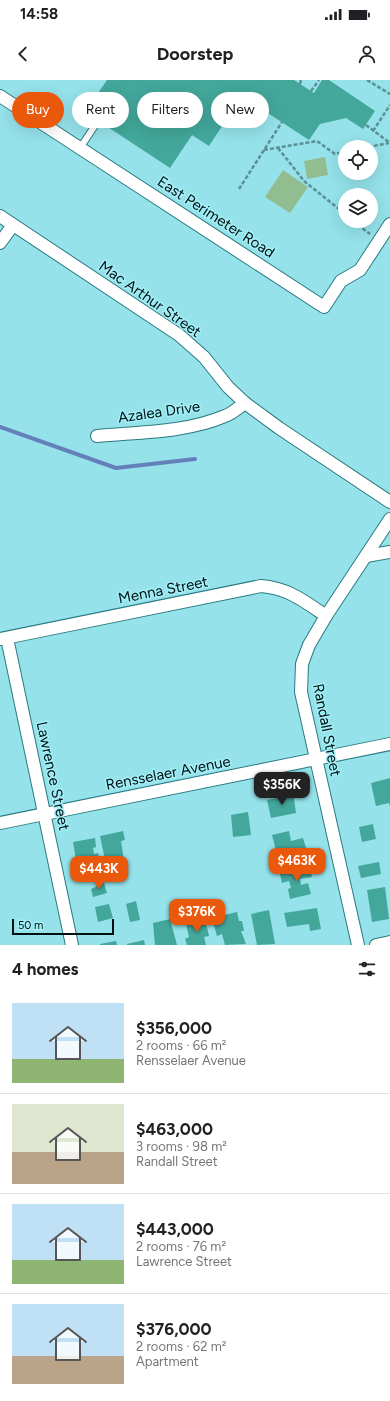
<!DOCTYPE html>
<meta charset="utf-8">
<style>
:root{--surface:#fff;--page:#f2f2f2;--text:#202124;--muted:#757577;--line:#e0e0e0;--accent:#ea580c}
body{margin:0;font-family:Figtree,sans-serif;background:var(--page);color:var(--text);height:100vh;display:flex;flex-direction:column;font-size:15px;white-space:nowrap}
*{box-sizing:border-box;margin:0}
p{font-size:13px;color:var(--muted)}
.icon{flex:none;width:22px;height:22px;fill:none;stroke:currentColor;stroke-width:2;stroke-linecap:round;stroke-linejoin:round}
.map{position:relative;height:865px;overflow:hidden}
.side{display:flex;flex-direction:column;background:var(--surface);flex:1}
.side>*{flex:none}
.banner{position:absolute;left:12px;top:12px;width:366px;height:36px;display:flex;gap:8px}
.tools{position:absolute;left:338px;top:60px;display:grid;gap:8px}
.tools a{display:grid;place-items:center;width:40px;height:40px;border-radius:50%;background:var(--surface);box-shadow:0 4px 16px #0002;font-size:20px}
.scale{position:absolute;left:12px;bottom:10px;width:102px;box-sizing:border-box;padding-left:4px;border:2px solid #000f11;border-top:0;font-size:11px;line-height:14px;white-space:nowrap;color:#000f11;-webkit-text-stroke:3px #a2eff7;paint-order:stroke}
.price{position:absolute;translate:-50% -34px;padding:0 9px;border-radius:8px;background:var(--accent);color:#fff;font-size:13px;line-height:26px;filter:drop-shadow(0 1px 2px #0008)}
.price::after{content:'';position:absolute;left:50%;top:24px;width:12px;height:9px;margin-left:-6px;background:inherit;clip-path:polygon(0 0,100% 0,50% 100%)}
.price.active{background:#222;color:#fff}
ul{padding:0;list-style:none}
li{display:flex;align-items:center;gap:12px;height:100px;padding:0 12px}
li+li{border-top:1px solid var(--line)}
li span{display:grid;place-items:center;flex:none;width:112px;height:80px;border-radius:0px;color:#555}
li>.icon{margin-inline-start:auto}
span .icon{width:48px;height:48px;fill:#fffc;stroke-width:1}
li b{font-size:17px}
h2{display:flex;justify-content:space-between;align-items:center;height:48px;padding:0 12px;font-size:17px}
.tag{padding:0 14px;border-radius:18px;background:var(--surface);box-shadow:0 4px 16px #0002;font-size:14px;line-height:36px}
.tag.active{background:var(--accent);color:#fff}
.status{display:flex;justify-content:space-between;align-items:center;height:28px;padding:0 20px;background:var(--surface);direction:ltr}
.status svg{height:11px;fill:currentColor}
header{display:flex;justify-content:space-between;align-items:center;height:52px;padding:0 12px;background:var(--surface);font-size:18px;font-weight:700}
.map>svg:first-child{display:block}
.green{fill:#92bd91}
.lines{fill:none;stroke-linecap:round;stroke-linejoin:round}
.stream{stroke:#6480ba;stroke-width:4}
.building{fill:#43a79b}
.service-casing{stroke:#2a7a81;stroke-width:8}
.minor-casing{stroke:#2a7a81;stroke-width:14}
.path{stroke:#5b9095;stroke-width:2.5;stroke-dasharray:4 2;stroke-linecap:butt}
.service{stroke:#fff;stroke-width:6}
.minor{stroke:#fff;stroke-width:12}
.labels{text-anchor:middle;stroke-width:3;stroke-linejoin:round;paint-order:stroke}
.street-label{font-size:15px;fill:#000f11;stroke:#a2eff7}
</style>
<div class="status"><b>14:58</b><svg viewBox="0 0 49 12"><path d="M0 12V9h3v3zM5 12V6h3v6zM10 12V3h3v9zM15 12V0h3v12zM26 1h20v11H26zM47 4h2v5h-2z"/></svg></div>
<header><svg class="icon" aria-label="back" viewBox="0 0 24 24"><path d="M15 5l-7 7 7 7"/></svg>Doorstep<svg class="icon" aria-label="person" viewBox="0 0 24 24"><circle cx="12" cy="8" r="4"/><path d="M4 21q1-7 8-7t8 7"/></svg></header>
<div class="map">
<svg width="390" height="865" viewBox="0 0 390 865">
<rect width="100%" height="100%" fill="#95e2ea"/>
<g class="green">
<polygon points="325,77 328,95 307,99 304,81"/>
<polygon points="283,90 308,107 290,133 265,117"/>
</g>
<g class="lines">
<polyline class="stream" points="0,347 116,388 195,379"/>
</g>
<g class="building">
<polygon points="107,0 294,0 314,13 322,0 329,0 375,31 363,49 346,38 320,44 309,60 242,16 209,66 192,55 170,88 85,32"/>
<polygon points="390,698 390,726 389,723 376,726 371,703"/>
<polygon points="293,712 296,733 271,738 267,720 282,717 281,714"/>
<polygon points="248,732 251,755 233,757 231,735"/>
<polygon points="373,744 376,759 362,762 359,747"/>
<polygon points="123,751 125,760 121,761 124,781 115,783 114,779 105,780 100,756"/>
<polygon points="289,751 291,761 303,758 306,768 277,775 272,755"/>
<polygon points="95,758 96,767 93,768 94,774 98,773 101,788 78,792 73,762"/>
<polygon points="379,782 381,794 361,798 358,786"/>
<polygon points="310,787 312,797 300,799 301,805 308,803 311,814 290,819 288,809 291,808 289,801 282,803 280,794"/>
<polygon points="104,803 107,813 93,817 91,809"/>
<polygon points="385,807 389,839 372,842 367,810"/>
<polygon points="136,821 140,840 130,842 126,824"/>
<polygon points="109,824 113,838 98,842 95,827"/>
<polygon points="317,828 321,849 310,851 309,844 287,847 284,833"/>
<polygon points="269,830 275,864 257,865 251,834"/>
<polygon points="237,832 239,841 242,841 244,851 241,851 246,864 225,865 222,854 217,856 212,838"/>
<polygon points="170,839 177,865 155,865 153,843"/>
<polygon points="205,839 209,856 204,857 206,865 187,865 185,859 189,857 186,844"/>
<polygon points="144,860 145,865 127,865 127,864"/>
<polygon points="116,861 117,865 100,865 100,864"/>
</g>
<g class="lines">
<defs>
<polyline id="service" points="80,68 98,41"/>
<g id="minor">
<polyline points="0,16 324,227 341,201 360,190 390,144"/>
<polyline points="0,136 179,255 204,277 228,307 245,323 279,348 390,422"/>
<polyline points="0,163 13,145"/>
<path d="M 97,356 C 138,352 185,353 225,336 C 232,334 239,327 245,323"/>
<polyline points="366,476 390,472"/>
<polyline points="7,558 72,865"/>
<path d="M 0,559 L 261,506 C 288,508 304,521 326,536"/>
<polyline points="0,743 390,664"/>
<polyline points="358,865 301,612 302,584 309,565 326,536 390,439"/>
<polyline points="376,865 390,862"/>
</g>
</defs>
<use href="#service" class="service-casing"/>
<use href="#minor" class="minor-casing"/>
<g class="path">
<polyline points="367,0 390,14"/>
<polyline points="300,4 301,0"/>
<polyline points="311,11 319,0"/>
<polyline points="366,45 390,63"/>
<polyline points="373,51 390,25"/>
<polyline points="368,67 389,63"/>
<polyline points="278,68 304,101 345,134"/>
<polyline points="264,70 317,61 335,74 345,72"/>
<polyline points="239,109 282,42"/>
<polyline points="353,141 370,154"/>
</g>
<use href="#service" class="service"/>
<use href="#minor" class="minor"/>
</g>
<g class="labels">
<g class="street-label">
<text transform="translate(216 137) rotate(33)" y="5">East Perimeter Road</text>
<text transform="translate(150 219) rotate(35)" y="5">Mac Arthur Street</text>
<text transform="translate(159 332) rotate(-8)" y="5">Azalea Drive</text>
<text transform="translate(163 510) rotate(-11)" y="5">Menna Street</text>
<text transform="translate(327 650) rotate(79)" y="5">Randall Street</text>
<text transform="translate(168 693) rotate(-11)" y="5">Rensselaer Avenue</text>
<text transform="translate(53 696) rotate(78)" y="5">Lawrence Street</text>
</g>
</g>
</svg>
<div class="tools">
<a><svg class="icon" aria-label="locate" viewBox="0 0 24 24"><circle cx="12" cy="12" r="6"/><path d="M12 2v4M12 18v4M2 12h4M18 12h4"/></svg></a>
<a><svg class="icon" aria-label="layers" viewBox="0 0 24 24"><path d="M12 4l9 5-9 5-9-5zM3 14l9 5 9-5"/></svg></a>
</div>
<div class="scale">50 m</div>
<b class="price active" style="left:282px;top:726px">$356K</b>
<b class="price" style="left:297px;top:802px">$463K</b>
<b class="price" style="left:99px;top:810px">$443K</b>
<b class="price" style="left:197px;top:853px">$376K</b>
<div class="banner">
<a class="tag active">Buy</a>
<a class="tag">Rent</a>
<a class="tag">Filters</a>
<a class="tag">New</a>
</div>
</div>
<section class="side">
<h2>4 homes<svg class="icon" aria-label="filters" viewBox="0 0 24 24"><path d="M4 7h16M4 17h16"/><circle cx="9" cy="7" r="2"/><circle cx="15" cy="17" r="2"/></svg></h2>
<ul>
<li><span style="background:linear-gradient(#bfe0f5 70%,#8fb573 0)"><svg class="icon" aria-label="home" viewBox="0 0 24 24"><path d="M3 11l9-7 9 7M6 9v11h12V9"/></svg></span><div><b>$356,000</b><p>2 rooms · 66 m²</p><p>Rensselaer Avenue</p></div></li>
<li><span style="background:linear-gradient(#dfe7d0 60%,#b9a48a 0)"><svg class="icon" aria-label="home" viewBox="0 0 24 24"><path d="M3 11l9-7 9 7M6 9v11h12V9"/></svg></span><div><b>$463,000</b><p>3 rooms · 98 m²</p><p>Randall Street</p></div></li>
<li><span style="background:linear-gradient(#bfe0f5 70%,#8fb573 0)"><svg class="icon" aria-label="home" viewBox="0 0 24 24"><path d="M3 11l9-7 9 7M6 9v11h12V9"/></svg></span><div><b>$443,000</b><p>2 rooms · 76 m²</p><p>Lawrence Street</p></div></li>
<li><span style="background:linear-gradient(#bfe0f5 65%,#b9a48a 0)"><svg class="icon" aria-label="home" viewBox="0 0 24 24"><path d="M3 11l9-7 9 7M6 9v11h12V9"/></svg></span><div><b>$376,000</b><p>2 rooms · 62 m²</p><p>Apartment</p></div></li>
</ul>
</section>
